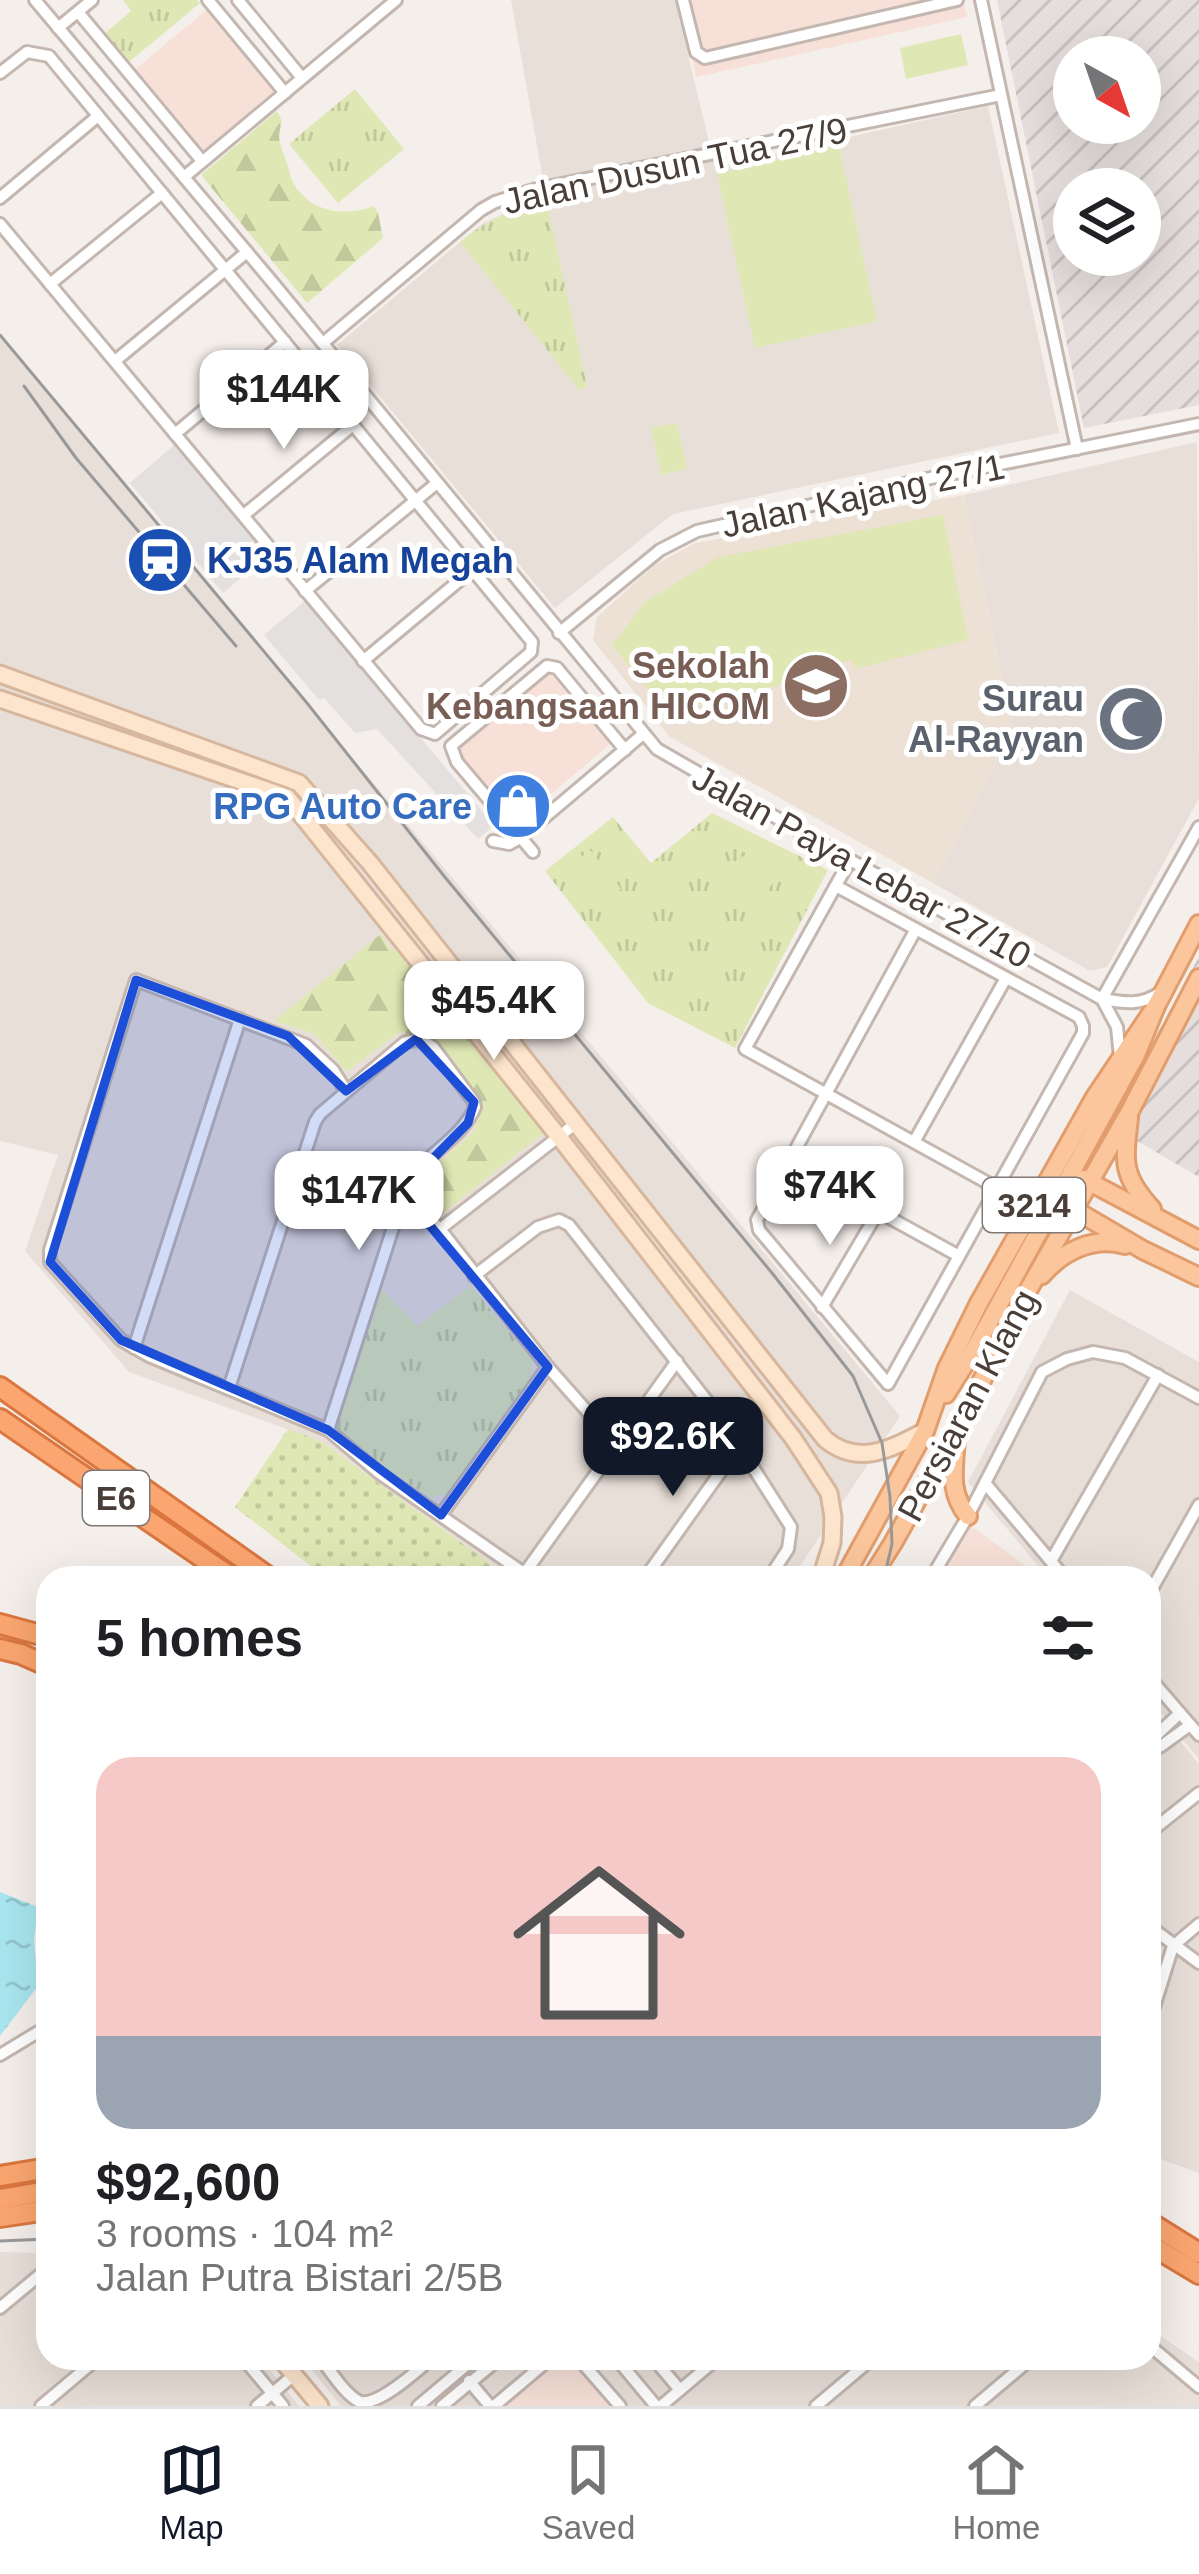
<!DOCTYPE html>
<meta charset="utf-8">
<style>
:root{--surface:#fff;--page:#f6f6f6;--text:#202124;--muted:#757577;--line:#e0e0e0;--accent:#111827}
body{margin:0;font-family:Helvetica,sans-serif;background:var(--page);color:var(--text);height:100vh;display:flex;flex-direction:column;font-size:45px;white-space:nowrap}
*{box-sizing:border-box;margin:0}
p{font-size:39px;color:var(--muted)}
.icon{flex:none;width:66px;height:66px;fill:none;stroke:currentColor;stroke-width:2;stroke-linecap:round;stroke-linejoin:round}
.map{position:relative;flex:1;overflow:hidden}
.sheet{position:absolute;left:36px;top:1566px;width:1125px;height:804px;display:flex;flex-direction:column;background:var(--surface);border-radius:36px;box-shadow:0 12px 48px #0002}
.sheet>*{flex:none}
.needle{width:78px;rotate:140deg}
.fabs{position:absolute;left:1053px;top:36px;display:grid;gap:24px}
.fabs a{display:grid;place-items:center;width:108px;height:108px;border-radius:50%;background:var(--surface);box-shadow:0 12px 48px #0002;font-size:60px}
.price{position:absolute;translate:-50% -102px;padding:0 27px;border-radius:24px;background:#fff;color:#222;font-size:39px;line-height:78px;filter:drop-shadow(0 3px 6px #0008)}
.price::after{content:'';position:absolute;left:50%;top:72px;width:36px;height:27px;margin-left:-18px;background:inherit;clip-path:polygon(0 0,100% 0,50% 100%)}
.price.on{background:var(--accent);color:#fff}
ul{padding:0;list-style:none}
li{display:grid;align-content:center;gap:24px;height:636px;padding:0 60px}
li+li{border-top:3px solid var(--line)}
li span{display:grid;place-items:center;height:372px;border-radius:36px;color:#555}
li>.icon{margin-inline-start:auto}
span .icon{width:216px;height:216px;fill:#fffc;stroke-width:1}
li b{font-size:51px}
h2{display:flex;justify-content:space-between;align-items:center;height:144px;padding:0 60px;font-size:51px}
.menu{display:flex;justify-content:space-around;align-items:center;height:168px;border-top:3px solid var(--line);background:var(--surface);font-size:33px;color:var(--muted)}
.menu a{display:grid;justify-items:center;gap:6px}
.menu .on{color:var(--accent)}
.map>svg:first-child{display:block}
.residential{fill:#e9dfd9}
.commercial{fill:#f6e0d7}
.industrial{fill:url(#industrial-furrows);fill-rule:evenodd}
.education{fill:#ede0d5}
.grass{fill:url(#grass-dots)}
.forest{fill:url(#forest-firs)}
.park{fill:url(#park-tufts)}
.pitch{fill:#dfe8b5}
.parking{fill:#e4e0df}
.water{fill:url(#water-ripples)}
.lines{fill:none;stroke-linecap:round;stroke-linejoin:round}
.street-casing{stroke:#c3b7b0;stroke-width:16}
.secondary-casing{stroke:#d6b79e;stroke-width:21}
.primary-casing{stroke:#e29d6c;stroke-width:22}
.highway-casing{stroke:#db763f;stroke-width:24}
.street{stroke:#fff;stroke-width:10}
.secondary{stroke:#fde4cc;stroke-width:15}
.primary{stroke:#fcc69d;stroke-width:16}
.highway{stroke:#fba670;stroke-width:18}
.tram{stroke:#999;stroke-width:3}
.marked{fill:#1d4ed8;fill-opacity:0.2;stroke:#1d4ed8;stroke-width:9;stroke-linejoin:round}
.labels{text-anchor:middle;stroke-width:10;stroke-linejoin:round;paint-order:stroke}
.shield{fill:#fff;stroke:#807874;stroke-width:3}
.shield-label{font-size:33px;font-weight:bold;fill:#493e38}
.street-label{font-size:36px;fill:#493e38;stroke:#fff}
.transit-label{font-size:36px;font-weight:bold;fill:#164399;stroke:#fff;text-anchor:start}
.education-label{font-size:36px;font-weight:bold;fill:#785e54;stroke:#fff;text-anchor:end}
.worship-label{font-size:36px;font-weight:bold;fill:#5b616d;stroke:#fff;text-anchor:end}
.shop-label{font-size:36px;font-weight:bold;fill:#366cbe;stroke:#fff;text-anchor:end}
</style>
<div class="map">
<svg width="1199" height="2406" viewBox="0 0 1199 2406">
<defs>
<pattern id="industrial-furrows" width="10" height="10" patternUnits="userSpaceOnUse" patternTransform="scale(3)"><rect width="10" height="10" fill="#e5dedc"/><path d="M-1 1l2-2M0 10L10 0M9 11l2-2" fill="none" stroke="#c6c0be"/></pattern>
<pattern id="grass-dots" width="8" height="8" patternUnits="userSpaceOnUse" patternTransform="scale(3)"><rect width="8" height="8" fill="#dfe8b5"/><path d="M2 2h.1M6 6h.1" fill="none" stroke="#c1c89c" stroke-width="1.8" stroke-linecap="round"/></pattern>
<pattern id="forest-firs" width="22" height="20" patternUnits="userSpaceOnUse" patternTransform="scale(3)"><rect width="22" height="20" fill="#dfe8b5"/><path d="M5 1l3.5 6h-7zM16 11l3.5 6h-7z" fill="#c1c89c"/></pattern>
<pattern id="park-tufts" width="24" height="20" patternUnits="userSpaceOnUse" patternTransform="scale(3)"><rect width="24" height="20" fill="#dfe8b5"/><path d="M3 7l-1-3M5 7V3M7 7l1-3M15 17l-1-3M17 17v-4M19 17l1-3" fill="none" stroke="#c1c89c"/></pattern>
<pattern id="water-ripples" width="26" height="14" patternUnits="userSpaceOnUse" patternTransform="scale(3)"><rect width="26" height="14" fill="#a9e6ef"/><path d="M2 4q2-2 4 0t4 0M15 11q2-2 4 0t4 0" fill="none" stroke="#93c6ce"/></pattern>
</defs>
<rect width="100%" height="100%" fill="#f5efeb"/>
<g class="residential">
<polygon points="511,0 675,0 715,167 988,106 1059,433 673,514 555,608 337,345 483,223 517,208 547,202"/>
<polygon points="0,334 900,1416 792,1578 510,1578 322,1442 129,1372 25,1251 58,1155 0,1141"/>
<polygon points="1197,442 1199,798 1107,967 1090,971 933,883 1013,731 964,495"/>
<polygon points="1070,1290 1199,1362 1199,1759 1149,1699 1149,1578 1048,1578 968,1482"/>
<polygon points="1149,1703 1199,1764 1199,2173 1163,2160 1149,2146"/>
<polygon points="0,2252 48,2253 48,2358 260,2358 299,2406 0,2406"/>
<polygon points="1149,2328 1199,2362 1199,2406 341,2406 302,2358 1149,2358"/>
</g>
<g class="commercial">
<polygon points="679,0 963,0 967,17 696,77"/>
<polygon points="209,8 278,93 204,155 133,71"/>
<polygon points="548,671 610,744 517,823 455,749"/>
<polygon points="969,1524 1029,1568 1024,1578 936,1578"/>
<polygon points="557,2358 574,2359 614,2406 500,2406"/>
</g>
<g class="industrial">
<path d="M 997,0 L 1199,0 L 1199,405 L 1084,428 ZM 1074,57 L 1140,57 L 1140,123 L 1074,123 ZM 1074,189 L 1140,189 L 1140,255 L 1074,255 Z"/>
<polygon points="1199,957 1199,1177 1108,1124"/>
</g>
<polygon class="education" points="964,495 1013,732 933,883 670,737 593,640 597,617 655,565 695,543"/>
<polygon class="grass" points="288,1429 322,1442 510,1578 326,1578 235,1507"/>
<g class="forest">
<path d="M 277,111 L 282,121 C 277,140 279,140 285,158 C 289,167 290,178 295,186 C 313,213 346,217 374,206 L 378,213 L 383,238 L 307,303 L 201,175 Z"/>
<polygon points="381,934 391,950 399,946 546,1131 443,1213 418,1180 472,1134 483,1109 433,1039 400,1032 346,1072 315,1034 274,1021"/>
</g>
<g class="park">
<polygon points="123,0 197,0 200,3 129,62 105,33 131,11"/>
<polygon points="355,89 404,149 338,203 289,144"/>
<path d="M 547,203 L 587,386 L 580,391 L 460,242 C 487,220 512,209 547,203 Z"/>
<polygon points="712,813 828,870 735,1048 648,1003 545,871 613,817 651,863"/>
<polygon points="471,1286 533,1361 531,1377 448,1493 432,1498 384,1468 335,1429 380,1287 417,1326"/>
</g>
<g class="pitch">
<polygon points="961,34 968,65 906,79 900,48"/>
<polygon points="839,146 877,321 755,348 717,174"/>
<polygon points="677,423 687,469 661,475 651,428"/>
<polygon points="943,515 968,640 855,669 852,660 834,664 835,672 666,712 612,645 645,602 718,557"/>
<polygon points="590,850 621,889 602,905 570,866"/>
<polygon points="742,856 777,874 764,899 729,881"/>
</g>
<g class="parking">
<polygon points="174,445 267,556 223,593 130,483"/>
<polygon points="305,601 494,825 478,839 377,729 355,733 324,698 319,700 264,635"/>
</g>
<polygon class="water" points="0,1892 38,1907 34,1940 38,1986 0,2036"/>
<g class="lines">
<defs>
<g id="street">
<path d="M 35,0 L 273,283 L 657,749 L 850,860 L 1102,999 C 1125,1003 1141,1006 1161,992"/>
<polyline points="208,0 285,93"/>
<polyline points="238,0 302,78"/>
<polyline points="683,0 696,52 705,58 957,0"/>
<polyline points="981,0 1077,449"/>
<polyline points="78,12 202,161"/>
<polyline points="58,28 92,0"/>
<polyline points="0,73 27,52 49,56 532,642 531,652 435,734 421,729 0,224"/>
<polyline points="184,177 396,0"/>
<polyline points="0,198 98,116"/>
<polyline points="50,284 162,193"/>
<polyline points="323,343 481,210 495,202 537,189 1001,95"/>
<polyline points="115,361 247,252"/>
<polyline points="175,434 285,342"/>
<polyline points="244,515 353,425"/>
<polyline points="305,591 437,483"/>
<polyline points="559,633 660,550 697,531 926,479 1199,424"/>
<polyline points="363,661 472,570"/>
<polyline points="493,841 509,844 520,838 642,735"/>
<polyline points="533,852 457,762 451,746 547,666 557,668 625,750"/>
<polyline points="850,860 745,1049 997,1188"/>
<path d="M 836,886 C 917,930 998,974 1079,1017 L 1083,1026 L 1083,1033 L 888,1384 L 759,1230 L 757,1220 L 916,929"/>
<polyline points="1102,999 1199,827"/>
<polyline points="1102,999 1117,1027 1120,1057"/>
<polyline points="346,1091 333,1070 306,1045 136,980 50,1250 50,1262 121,1340 149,1356 328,1430 379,1473 531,1578"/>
<polyline points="914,1142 1006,978"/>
<polyline points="790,1163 959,1256"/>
<polyline points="403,1192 440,1229 548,1367 617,1445"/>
<polyline points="440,1229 575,1124"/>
<polyline points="474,1276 538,1227 559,1220 569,1225 726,1425 791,1527 788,1549 769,1578"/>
<polyline points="822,1307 878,1212"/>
<polyline points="134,1348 240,1019"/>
<path d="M 229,1388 L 315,1122 L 320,1114 L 404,1043 C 417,1038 422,1040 433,1047 L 474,1102 L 475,1107 C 462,1139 427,1153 408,1181 L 328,1430"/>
<polyline points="985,1483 1065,1578"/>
<polyline points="441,1515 548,1367"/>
<polyline points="1051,1561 1158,1375"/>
<polyline points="524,1574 677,1361"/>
<polyline points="645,1578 739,1446"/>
<polyline points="931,1578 968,1516 1042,1372 1067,1359 1093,1352 1125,1358 1199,1398"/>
<polyline points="1149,1594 1199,1505"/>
<polyline points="1149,1677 1199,1735"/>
<polyline points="1149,1742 1180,1713"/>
<polyline points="1149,1752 1161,1746 1190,1725"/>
<polyline points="1149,1833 1199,1793"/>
<polyline points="1149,1926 1199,1963"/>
<polyline points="1149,2023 1173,1946 1199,1924"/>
<polyline points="0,2055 48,2026"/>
<polyline points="0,2308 48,2268"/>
<polyline points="1149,2345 1199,2387"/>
<polyline points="243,2358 283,2406"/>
<path d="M 320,2358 C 331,2371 344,2394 360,2402 C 379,2406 418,2370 432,2358"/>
<polyline points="578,2358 620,2406"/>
<polyline points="616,2358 656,2406"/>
<polyline points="653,2358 680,2390"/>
<polyline points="469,2381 490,2406"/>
<polyline points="41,2406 98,2358"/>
<polyline points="257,2406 294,2375"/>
<polyline points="418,2406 475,2358"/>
<polyline points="442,2406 500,2358"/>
<polyline points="494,2406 551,2358"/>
<polyline points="661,2406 718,2358"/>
<polyline points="816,2406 873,2358"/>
<polyline points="975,2406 1032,2358"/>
</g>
<g id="secondary">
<path d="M 0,674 L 299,783 L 370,863 L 825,1439 C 858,1467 891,1449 925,1431"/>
<polyline points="0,699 287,797 560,1138 793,1438 829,1493 833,1517 832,1543 821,1578"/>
<polyline points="280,2358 320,2406"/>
</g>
<g id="primary">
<path d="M 1129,1118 C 1124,1162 1121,1175 1152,1209"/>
<polyline points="1084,1179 1199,1240"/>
<polyline points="1068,1206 1143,1250 1199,1277"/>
<path d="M 1042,1275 C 1063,1251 1093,1236 1125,1245"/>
<polyline points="946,1394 975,1348 1136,1055 1156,1006 1199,924"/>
<path d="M 956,1436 C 955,1466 947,1491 968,1516"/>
<polyline points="844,1578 925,1431 947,1368 978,1305 1095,1097 1156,1006"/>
<polyline points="871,1578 893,1543 957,1429 1027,1292 1130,1111 1199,978"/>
</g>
<g id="highway">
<polyline points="0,1387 270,1578"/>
<polyline points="0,1419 232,1578"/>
<polyline points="0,1624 48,1637"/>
<polyline points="0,1649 21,1654 48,1666"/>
<polyline points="0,2176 48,2168"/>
<polyline points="0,2199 48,2191"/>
<polyline points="0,2217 48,2210"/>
<polyline points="1149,2222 1199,2253"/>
<polyline points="1149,2244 1199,2274"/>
</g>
</defs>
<use href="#street" class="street-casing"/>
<use href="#secondary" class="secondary-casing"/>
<use href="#primary" class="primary-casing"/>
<use href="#highway" class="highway-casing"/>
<use href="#street" class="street"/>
<use href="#secondary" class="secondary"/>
<use href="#primary" class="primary"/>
<use href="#highway" class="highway"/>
<g class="tram">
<polyline points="0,335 307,703 444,876 772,1273 853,1376 882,1443 890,1497 892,1544 884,1578"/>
<polyline points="24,386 76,458 236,646"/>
<polyline points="0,2241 48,2239"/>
</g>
</g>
<path class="marked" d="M 136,980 L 288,1036 L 346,1091 L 416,1039 L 474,1102 L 468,1123 L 401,1191 L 548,1367 L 441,1515 L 328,1430 L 121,1340 L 50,1262 Z"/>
<defs>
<symbol id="station-disc" viewBox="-11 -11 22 22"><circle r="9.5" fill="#1a4fb4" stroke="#fff"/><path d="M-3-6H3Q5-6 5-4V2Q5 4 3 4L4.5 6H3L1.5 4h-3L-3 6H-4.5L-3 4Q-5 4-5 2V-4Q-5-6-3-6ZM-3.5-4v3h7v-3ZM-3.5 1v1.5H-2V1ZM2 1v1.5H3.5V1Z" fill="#fff"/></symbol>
<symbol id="school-disc" viewBox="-11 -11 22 22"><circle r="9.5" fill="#8d6e63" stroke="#fff"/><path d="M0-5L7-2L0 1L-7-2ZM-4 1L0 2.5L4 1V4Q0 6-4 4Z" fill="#fff"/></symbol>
<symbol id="mosque-disc" viewBox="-11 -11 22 22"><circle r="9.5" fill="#6b7280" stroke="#fff"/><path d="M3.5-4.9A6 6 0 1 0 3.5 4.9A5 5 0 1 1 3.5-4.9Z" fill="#fff"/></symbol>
<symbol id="shop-disc" viewBox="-11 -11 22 22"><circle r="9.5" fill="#3f7fe0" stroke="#fff"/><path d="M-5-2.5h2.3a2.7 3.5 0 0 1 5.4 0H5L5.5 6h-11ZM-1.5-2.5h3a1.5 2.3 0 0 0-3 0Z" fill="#fff"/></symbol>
</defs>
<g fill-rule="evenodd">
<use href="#station-disc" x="122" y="522" width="76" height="76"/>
<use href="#school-disc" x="778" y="648" width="76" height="76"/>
<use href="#mosque-disc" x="1093" y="681" width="76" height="76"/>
<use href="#shop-disc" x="480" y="768" width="76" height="76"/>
</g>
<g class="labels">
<g class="shield">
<rect x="983" y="1178" width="102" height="54" rx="9"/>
<rect x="83" y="1471" width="66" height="54" rx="9"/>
</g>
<g class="shield-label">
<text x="1034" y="1217">3214</text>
<text x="116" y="1510">E6</text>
</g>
<g class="street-label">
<text transform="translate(675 165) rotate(-12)" y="13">Jalan Dusun Tua 27/9</text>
<text transform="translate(863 495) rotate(-12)" y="13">Jalan Kajang 27/1</text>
<text transform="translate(862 866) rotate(29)" y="13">Jalan Paya Lebar 27/10</text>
<text transform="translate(967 1405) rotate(-62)" y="13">Persiaran Klang</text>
</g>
<g class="transit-label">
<text x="207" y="573">KJ35 Alam Megah</text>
</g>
<g class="education-label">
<text x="770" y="678">Sekolah<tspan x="770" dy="41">Kebangsaan HICOM</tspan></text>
</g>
<g class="worship-label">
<text x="1084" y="711">Surau<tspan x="1084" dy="41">Al-Rayyan</tspan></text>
</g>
<g class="shop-label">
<text x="472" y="819">RPG Auto Care</text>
</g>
</g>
</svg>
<div class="fabs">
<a><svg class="needle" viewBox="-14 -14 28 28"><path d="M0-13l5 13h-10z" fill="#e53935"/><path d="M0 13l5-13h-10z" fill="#757577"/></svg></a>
<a><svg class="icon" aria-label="layers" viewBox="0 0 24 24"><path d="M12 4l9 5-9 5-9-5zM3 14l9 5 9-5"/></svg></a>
</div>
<b class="price" style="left:284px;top:452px">$144K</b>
<b class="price" style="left:494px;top:1063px">$45.4K</b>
<b class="price" style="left:830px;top:1248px">$74K</b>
<b class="price" style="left:359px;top:1253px">$147K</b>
<b class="price on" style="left:673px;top:1499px">$92.6K</b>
<section class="sheet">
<h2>5 homes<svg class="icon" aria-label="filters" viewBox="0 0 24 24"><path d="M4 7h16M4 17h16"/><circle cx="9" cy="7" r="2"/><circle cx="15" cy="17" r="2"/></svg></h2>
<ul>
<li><span style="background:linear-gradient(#f6c9c9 75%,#9aa5b1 0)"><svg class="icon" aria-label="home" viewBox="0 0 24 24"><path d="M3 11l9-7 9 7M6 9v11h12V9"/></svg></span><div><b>$92,600</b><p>3 rooms · 104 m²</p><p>Jalan Putra Bistari 2/5B</p></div></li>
</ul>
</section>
</div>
<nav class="menu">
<a class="on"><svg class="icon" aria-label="map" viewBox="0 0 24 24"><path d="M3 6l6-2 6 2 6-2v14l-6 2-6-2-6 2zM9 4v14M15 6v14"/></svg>Map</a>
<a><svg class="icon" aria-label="saved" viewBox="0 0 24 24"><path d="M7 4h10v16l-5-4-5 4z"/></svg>Saved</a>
<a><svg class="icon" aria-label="home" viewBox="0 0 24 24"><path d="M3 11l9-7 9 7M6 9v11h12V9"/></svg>Home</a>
</nav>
